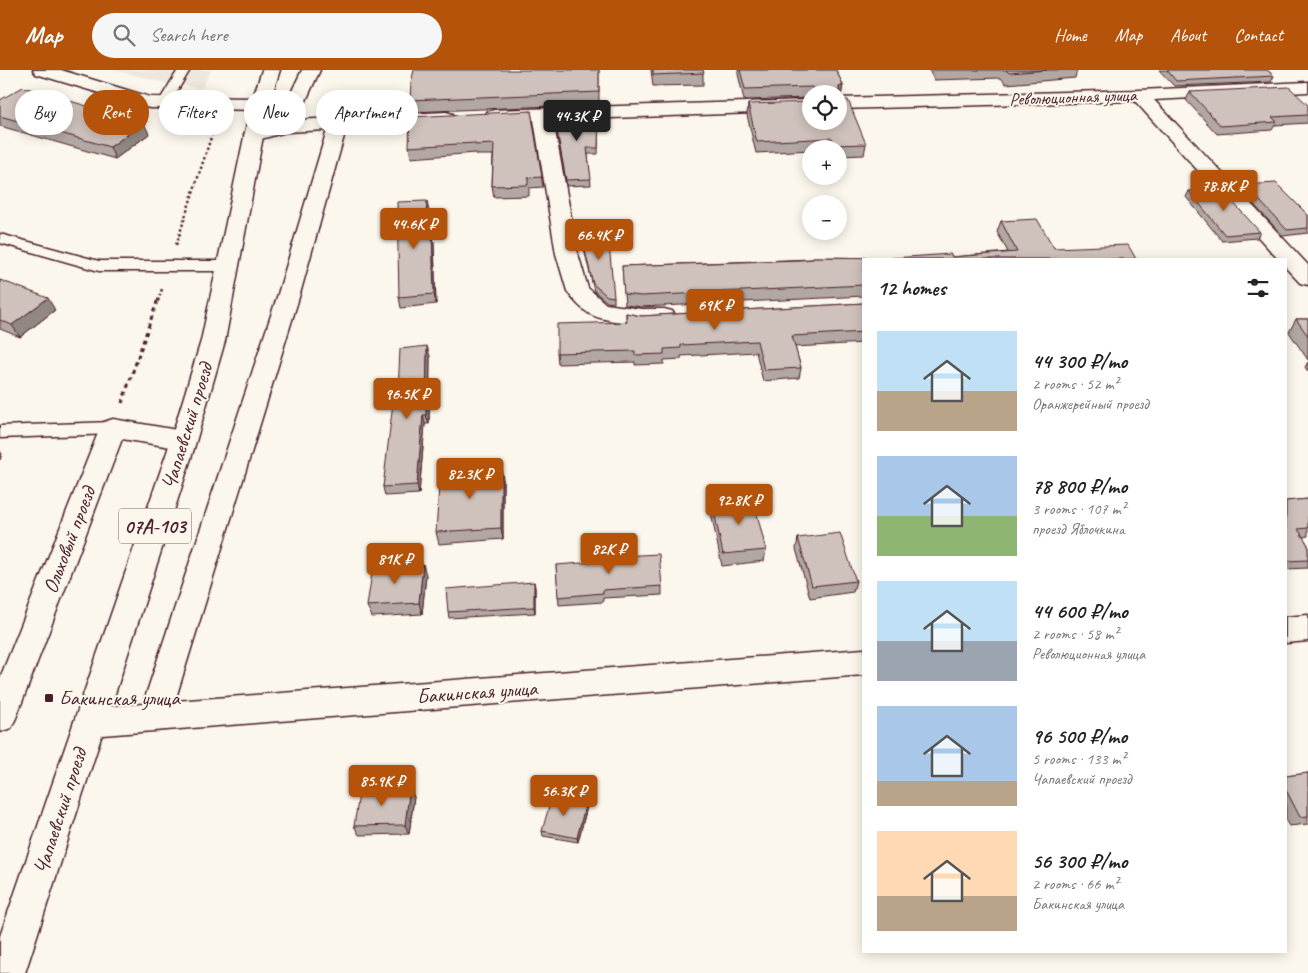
<!DOCTYPE html>
<meta charset="utf-8">
<style>
:root{--surface:#fff;--page:#f6f6f6;--text:#222;--muted:#767676;--accent:#b45309}
body{margin:0;font-family:Caveat,sans-serif;background:var(--page);color:var(--text);height:100vh;display:flex;flex-direction:column;font-size:19px;white-space:nowrap}
*{box-sizing:border-box;margin:0}
p{font-size:16px;color:var(--muted)}
.icon{flex:none;width:28px;height:28px;fill:none;stroke:currentColor;stroke-width:2;stroke-linecap:round;stroke-linejoin:round}
.map{position:relative;flex:1;overflow:hidden}
.sheet{position:absolute;left:862px;top:188px;width:425px;height:695px;display:flex;flex-direction:column;background:var(--surface);border-radius:0px;box-shadow:0 2px 12px #0003}
.sheet>*{flex:none}
.banner{position:absolute;left:15px;top:20px;width:475px;height:45px;display:flex;gap:10px}
.tools{position:absolute;left:802px;top:15px;display:grid;gap:10px}
.tools a{display:grid;place-items:center;width:45px;height:45px;border-radius:50%;background:var(--surface);box-shadow:0 2px 12px #0003;font-size:25px}
.price{position:absolute;translate:-50% -42px;padding:0 11px;border-radius:5px;background:var(--accent);color:#fff;font-size:16px;line-height:32px;filter:drop-shadow(0 1px 2px #0008)}
.price::after{content:'';position:absolute;left:50%;top:30px;width:15px;height:11px;margin-left:-8px;background:inherit;clip-path:polygon(0 0,100% 0,50% 100%)}
.price.current{background:#222;color:#fff}
ul{padding:0;list-style:none}
li{display:flex;align-items:center;gap:15px;height:125px;padding:0 15px}
li span{display:grid;place-items:center;flex:none;width:140px;height:100px;border-radius:0px;color:#555}
li>.icon{margin-inline-start:auto}
span .icon{width:60px;height:60px;fill:#fffc;stroke-width:1}
li b{font-size:21px}
h2{display:flex;justify-content:space-between;align-items:center;height:60px;padding:0 15px;font-size:21px}
.chip{padding:0 18px;border-radius:22px;background:var(--surface);box-shadow:0 2px 12px #0003;font-size:18px;line-height:45px}
.chip.current{background:var(--accent);color:#fff}
header{display:flex;align-items:center;gap:30px;box-sizing:border-box;height:70px;padding:0 25px;background:var(--accent);color:#fff}
header strong{font-size:24px}
nav{display:flex;gap:28px;margin-inline-start:auto;font-size:18px}
.search{width:350px;height:45px;background:var(--page);display:flex;align-items:center;gap:12px;box-sizing:border-box;padding:0 18px;border-radius:28px;color:var(--muted);font-size:19px}
.map>svg:first-child{display:block}
.built{fill:#eee7de}
.lines{fill:none;stroke-linecap:round;stroke-linejoin:round}
.lane-casing{stroke:#4a1f2b;stroke-width:3}
.street-casing{stroke:#4a1f2b;stroke-width:3}
.primary-casing{stroke:#4a1f2b;stroke-width:3}
.path-far1{stroke:#4a1f2b;stroke-width:2.5;stroke-dasharray:2.5 2.5;stroke-linecap:butt}
.path{stroke:#4a1f2b;stroke-width:3;stroke-dasharray:4 4;stroke-linecap:butt}
.lane{fill:#fbf7ec;fill-rule:evenodd}
.street{fill:#fbf7ec;fill-rule:evenodd}
.primary{fill:#fbf7ec;fill-rule:evenodd}
.wall{fill:#b2a7a2;stroke:#4a1f2b}
.shaded-wall{fill:#918884;stroke:#4a1f2b}
.building{fill:#cfc2bc;stroke:#4a1f2b}
.poi-dot{fill:#4a1f2b;stroke:#fbf7ec;stroke-width:2}
.labels{text-anchor:middle;stroke-width:4;stroke-linejoin:round;paint-order:stroke}
.far-street-label{font-size:18px;fill:#4a1f2b;stroke:#fbf7ec}
.shield{fill:#fbf7ec;stroke:#7f6065;stroke-width:1}
.shield-label{font-size:20px;font-weight:bold;fill:#4a1f2b}
.street-label{font-size:21px;fill:#4a1f2b;stroke:#fbf7ec}
.poi-label{font-size:21px;fill:#4a1f2b;stroke:#fbf7ec;text-anchor:start}
</style>
<header>
<strong>Map</strong>
<div class="search"><svg class="icon" aria-label="search" viewBox="0 0 24 24"><circle cx="10" cy="10" r="6"/><path d="M15 15l6 6"/></svg>Search here</div>
<nav><a>Home</a><a>Map</a><a>About</a><a>Contact</a></nav>
</header>
<div class="map">
<svg width="1308" height="903" viewBox="0 0 1308 903">
<rect width="100%" height="100%" fill="#fbf7ec"/>
<filter id="ink" filterUnits="userSpaceOnUse"><feTurbulence type="fractalNoise" baseFrequency=".02" numOctaves="2"/><feDisplacementMap in="SourceGraphic" scale="10" xChannelSelector="R" yChannelSelector="G"/><feConvolveMatrix kernelMatrix="1 2 1 2 8 2 1 2 1" color-interpolation-filters="sRGB"/></filter>
<g filter="url(#ink)">
<polygon class="built" points="114,0 211,0 202,18 169,14"/>
<g class="lines">
<defs>
<g id="lane">
<polygon points="178,0 190,0 168,36 160,36 158,33"/>
<polygon points="0,164 99,191 228,191 233,193 235,196 233,199 228,201 99,201 0,173"/>
<polygon points="113,352 119,354 122,358 119,362 113,364 0,368 0,356"/>
</g>
<g id="street">
<polygon points="33,0 61,0 150,27 260,28 267,30 269,34 267,38 260,40 149,38 36,4"/>
<polygon points="302,0 320,0 297,50 446,42 453,44 455,48 453,52 446,54 346,59 300,224 175,631 864,579 864,605 90,666 79,662 74,652 79,642 90,638 143,634 278,224 327,60 286,62 254,71 247,69 244,65 247,61 277,52"/>
<polygon points="1308,12 1308,22 1154,30 1308,195 1308,215 1300,213 1286,198 1286,189 1278,189 1135,31 839,39 839,28 1140,20"/>
<path d="M 811,30 L 811,41 L 553,50 L 578,184 L 588,218 L 606,234 L 641,239 L 664,239 L 672,241 L 676,246 L 672,251 C 655,256 608,253 592,245 C 583,241 572,229 567,221 L 556,184 L 534,50 L 494,52 L 487,50 L 485,46 L 487,42 L 494,40 Z"/>
<polygon points="113,349 183,361 192,363 196,370 192,377 183,379 122,369 16,648 11,658 0,662 0,608 100,358 104,352"/>
<polygon points="1308,545 1308,571 1286,573 1286,547"/>
</g>
<polygon id="primary" points="262,0 280,0 269,34 225,271 193,382 25,903 0,903 0,866 167,382 201,271 251,34"/>
</defs>
<use href="#lane" class="lane-casing"/>
<use href="#street" class="street-casing"/>
<use href="#primary" class="primary-casing"/>
<g class="path-far1">
<polyline points="176,175 215,55"/>
<polyline points="158,231 162,219"/>
</g>
<polyline class="path" points="122,333 158,229"/>
<use href="#lane" class="lane"/>
<use href="#street" class="street"/>
<use href="#primary" class="primary"/>
</g>
<g class="wall">
<polygon points="599,0 599,34 412,42 410,30"/>
<polygon points="651,0 703,0 703,15 653,16"/>
<polygon points="738,0 836,0 843,15 841,26 839,24 811,24 811,28 744,30 738,4"/>
<polygon points="929,0 1077,0 1075,8 1006,14 1001,8 934,10"/>
<polygon points="1159,0 1267,0 1274,6 1271,12 1174,16"/>
<polygon points="1190,22 1308,35 1308,53 1275,55 1272,60 1217,64 1186,30"/>
<polygon points="0,30 149,64 115,89 0,56"/>
<polygon points="748,34 866,74 864,85 839,86 839,79 811,79 811,80 756,83 747,45"/>
<polygon points="531,41 543,117 529,118 529,126 494,127 492,116 493,85 477,85 476,83 411,88 409,77"/>
<polygon points="599,43 598,84 588,84 591,115 567,116 554,44"/>
<polygon points="1245,115 1308,145 1308,163 1283,166 1242,122"/>
<polygon points="1189,121 1260,162 1257,168 1222,171 1186,127"/>
<polygon points="429,142 428,162 432,162 434,173 436,234 401,238 399,227"/>
<polygon points="1001,151 1054,178 1136,189 864,189 864,226 641,237 625,235 622,196 812,189 813,187 893,188 952,187 1008,182 997,162"/>
<polygon points="581,164 614,227 614,233 607,232 594,221 582,170"/>
<polygon points="0,210 55,240 20,267 0,259"/>
<polygon points="864,233 864,273 795,277 801,298 799,308 763,311 756,282 681,286 681,289 664,290 664,294 635,295 635,292 558,294 557,283 626,252 626,243 641,246"/>
<polygon points="1296,249 1308,249 1308,290 1289,262"/>
<polygon points="430,286 429,354 425,354 419,424 385,426 383,417 398,324"/>
<polygon points="1308,292 1308,302 1305,297"/>
<polygon points="503,409 503,469 439,474 436,462"/>
<polygon points="1308,429 1308,466 1303,467 1308,475 1308,498 1286,499 1286,431"/>
<polygon points="712,432 766,480 764,491 722,496 711,443"/>
<polygon points="798,468 856,511 853,522 810,528 796,479"/>
<polygon points="556,495 662,516 662,525 603,528 603,532 559,535"/>
<polygon points="426,505 422,544 372,547 367,536"/>
<polygon points="534,512 535,518 535,543 449,548 448,542"/>
<polygon points="1308,703 1308,754 1289,756 1286,751 1286,706"/>
<polygon points="410,717 414,727 409,764 359,765 354,756"/>
<polygon points="586,732 587,737 578,772 543,766 542,761"/>
</g>
<g class="shaded-wall">
<polygon points="843,15 841,26 839,27 839,17"/>
<polygon points="144,53 149,64 115,89 110,77"/>
<polygon points="427,131 429,142 427,173 425,162"/>
<polygon points="432,162 434,173 436,234 434,224"/>
<polygon points="48,228 55,240 20,267 12,255"/>
<polygon points="427,276 430,286 429,354 426,345"/>
<polygon points="423,345 425,354 419,424 417,415"/>
<polygon points="0,381 2,384 0,390"/>
<polygon points="501,397 503,409 503,469 501,458"/>
<polygon points="423,494 426,505 422,544 419,533"/>
<polygon points="534,512 535,518 535,543 534,537"/>
<polygon points="410,717 414,727 409,764 405,755"/>
<polygon points="586,732 587,737 578,772 577,768"/>
</g>
<g class="building">
<polygon points="414,0 599,0 599,22 410,30 411,13"/>
<polygon points="653,0 703,0 704,3 653,5"/>
<polygon points="740,0 836,0 843,15 839,17 839,24 814,24 814,19 812,17 745,19"/>
<polygon points="1006,0 1047,0 1009,3"/>
<polygon points="1167,0 1267,0 1274,6 1176,11"/>
<polygon points="23,17 144,53 110,77 0,46 0,30"/>
<polygon points="1289,17 1308,35 1308,45 1272,47 1277,52 1221,56 1190,22"/>
<polygon points="839,28 841,30 848,30 866,74 835,75 832,68 757,72 748,34 811,32 811,51 839,51"/>
<polygon points="531,41 542,107 528,108 528,115 492,116 494,74 475,75 475,73 409,77 410,47"/>
<polygon points="599,43 598,78 587,78 591,109 566,110 554,44"/>
<polygon points="1276,113 1308,145 1308,158 1287,160 1245,115"/>
<polygon points="1220,118 1260,162 1225,165 1189,121"/>
<polygon points="427,131 425,162 432,162 434,224 399,227 397,132"/>
<polygon points="1037,149 1054,178 1128,175 1136,189 864,189 864,215 641,226 624,224 622,196 800,190 813,189 813,187 893,188 951,184 952,187 1017,182 1001,151"/>
<polygon points="608,163 614,227 607,226 593,214 581,164"/>
<polygon points="0,210 48,228 12,255 0,250"/>
<polygon points="864,233 864,262 792,266 801,298 764,300 757,271 681,275 681,278 664,279 664,284 635,285 635,281 557,283 557,254 627,252 626,243 641,246"/>
<polygon points="1296,249 1308,249 1308,266"/>
<polygon points="427,276 426,345 423,345 417,415 383,417 394,324 398,324 400,279"/>
<polygon points="501,397 501,458 436,462 440,401"/>
<polygon points="753,428 766,480 723,484 712,432"/>
<polygon points="1308,429 1308,458 1298,459 1308,475 1308,490 1286,491 1286,431"/>
<polygon points="840,463 856,511 812,516 798,468"/>
<polygon points="659,484 662,516 603,520 603,523 558,527 556,495 620,490 620,486"/>
<polygon points="423,494 419,533 367,536 373,496"/>
<polygon points="534,512 534,537 448,542 446,519"/>
<polygon points="1308,703 1308,746 1300,747 1286,720 1286,706"/>
<polygon points="410,717 405,755 354,756 360,718"/>
<polygon points="552,726 586,732 577,768 542,761"/>
</g>
</g>
<rect class="poi-dot" x="44" y="623" width="10" height="10" rx="2.5"/>
<g class="labels">
<g class="far-street-label">
<text transform="translate(1073 27) rotate(-2)" y="6">Революционная улица</text>
</g>
<rect class="shield" x="119" y="438.5" width="72" height="35" rx="4"/>
<g class="shield-label">
<text x="155" y="463">07А-103</text>
</g>
<g class="street-label">
<text transform="translate(187 356) rotate(-73)" y="7">Чапаевский проезд</text>
<text transform="translate(69 470) rotate(-69)" y="7">Ольховый проезд</text>
<text transform="translate(477 622) rotate(-4)" y="7">Бакинская улица</text>
<text transform="translate(60 741) rotate(-72)" y="7">Чапаевский проезд</text>
</g>
<g class="poi-label">
<text x="59" y="635">Бакинская улица</text>
</g>
</g>
</svg>
<div class="tools">
<a><svg class="icon" aria-label="locate" viewBox="0 0 24 24"><circle cx="12" cy="12" r="6"/><path d="M12 2v4M12 18v4M2 12h4M18 12h4"/></svg></a>
<a>+</a>
<a>−</a>
</div>
<b class="price current" style="left:577px;top:72px">44.3K ₽</b>
<b class="price" style="left:1224px;top:142px">78.8K ₽</b>
<b class="price" style="left:414px;top:180px">44.6K ₽</b>
<b class="price" style="left:599px;top:191px">66.4K ₽</b>
<b class="price" style="left:715px;top:261px">69K ₽</b>
<b class="price" style="left:407px;top:350px">96.5K ₽</b>
<b class="price" style="left:470px;top:430px">82.3K ₽</b>
<b class="price" style="left:739px;top:456px">92.8K ₽</b>
<b class="price" style="left:609px;top:505px">82K ₽</b>
<b class="price" style="left:395px;top:515px">81K ₽</b>
<b class="price" style="left:382px;top:737px">85.9K ₽</b>
<b class="price" style="left:564px;top:747px">56.3K ₽</b>
<div class="banner">
<a class="chip">Buy</a>
<a class="chip current">Rent</a>
<a class="chip">Filters</a>
<a class="chip">New</a>
<a class="chip">Apartment</a>
</div>
<section class="sheet">
<h2>12 homes<svg class="icon" aria-label="filters" viewBox="0 0 24 24"><path d="M4 7h16M4 17h16"/><circle cx="9" cy="7" r="2"/><circle cx="15" cy="17" r="2"/></svg></h2>
<ul>
<li><span style="background:linear-gradient(#bfe0f5 60%,#b9a48a 0)"><svg class="icon" aria-label="home" viewBox="0 0 24 24"><path d="M3 11l9-7 9 7M6 9v11h12V9"/></svg></span><div><b>44 300 ₽/mo</b><p>2 rooms · 52 m²</p><p>Оранжерейный проезд</p></div></li>
<li><span style="background:linear-gradient(#a9c7e8 60%,#8fb573 0)"><svg class="icon" aria-label="home" viewBox="0 0 24 24"><path d="M3 11l9-7 9 7M6 9v11h12V9"/></svg></span><div><b>78 800 ₽/mo</b><p>3 rooms · 107 m²</p><p>проезд Яблочкина</p></div></li>
<li><span style="background:linear-gradient(#bfe0f5 60%,#9aa5b1 0)"><svg class="icon" aria-label="home" viewBox="0 0 24 24"><path d="M3 11l9-7 9 7M6 9v11h12V9"/></svg></span><div><b>44 600 ₽/mo</b><p>2 rooms · 58 m²</p><p>Революционная улица</p></div></li>
<li><span style="background:linear-gradient(#a9c7e8 75%,#b9a48a 0)"><svg class="icon" aria-label="home" viewBox="0 0 24 24"><path d="M3 11l9-7 9 7M6 9v11h12V9"/></svg></span><div><b>96 500 ₽/mo</b><p>5 rooms · 133 m²</p><p>Чапаевский проезд</p></div></li>
<li><span style="background:linear-gradient(#ffd9b3 65%,#b9a48a 0)"><svg class="icon" aria-label="home" viewBox="0 0 24 24"><path d="M3 11l9-7 9 7M6 9v11h12V9"/></svg></span><div><b>56 300 ₽/mo</b><p>2 rooms · 66 m²</p><p>Бакинская улица</p></div></li>
</ul>
</section>
</div>
